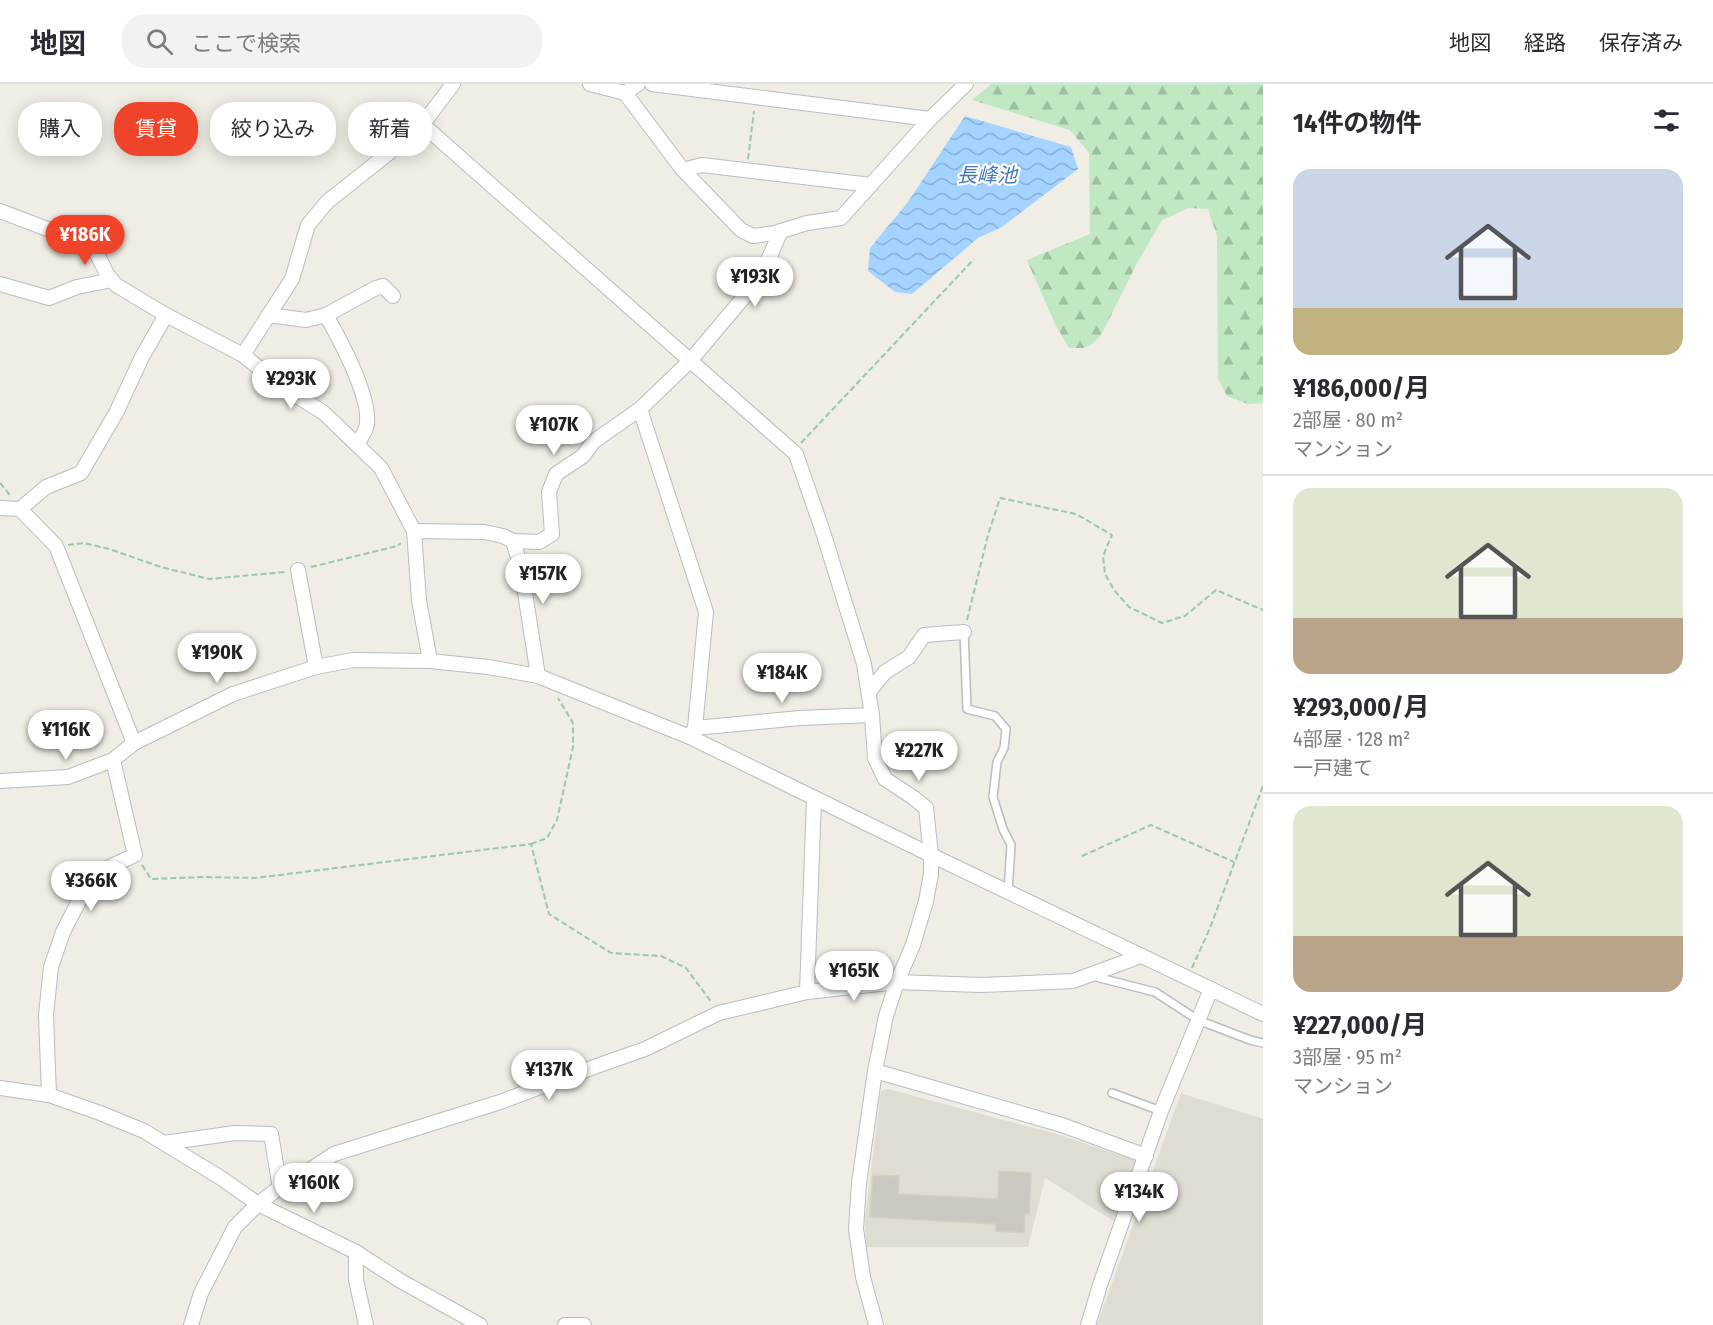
<!DOCTYPE html>
<html lang="ja">
<meta charset="utf-8">
<style>
:root{--surface:#fff;--page:#f2f2f3;--text:#2b2b33;--muted:#7c7c81;--line:#e1e1e2;--accent:#f0442a}
body{margin:0;font-family:"Fira Sans Condensed","Noto Sans JP",sans-serif;background:var(--page);color:var(--text);height:100vh;display:flex;flex-direction:column;font-size:22px;white-space:nowrap}
*{box-sizing:border-box;margin:0}
p{font-size:20px;color:var(--muted)}
.icon{flex:none;width:33px;height:33px;fill:none;stroke:currentColor;stroke-width:2;stroke-linecap:round;stroke-linejoin:round}
.map{position:relative;flex:1;overflow:hidden}
.sheet{display:flex;flex-direction:column;background:var(--surface);width:450px}
.sheet>*{flex:none}
.banner{position:absolute;left:18px;top:18px;width:570px;height:54px;display:flex;gap:12px}
.price{position:absolute;translate:-50% -51px;padding:0 14px;border-radius:21px;background:#fff;color:#222;font-size:20px;line-height:39px;filter:drop-shadow(0 2px 3px #0008)}
.price::after{content:'';position:absolute;left:50%;top:36px;width:18px;height:14px;margin-left:-9px;background:inherit;clip-path:polygon(0 0,100% 0,50% 100%)}
.price.selected{background:var(--accent);color:#fff}
ul{padding:0;list-style:none}
li{display:grid;align-content:center;gap:12px;height:318px;padding:0 30px}
li+li{border-top:2px solid var(--line)}
li span{display:grid;place-items:center;height:186px;border-radius:18px;color:#555}
li>.icon{margin-inline-start:auto}
span .icon{width:108px;height:108px;fill:#fffc;stroke-width:1}
li b{font-size:26px}
h2{display:flex;justify-content:space-between;align-items:center;height:72px;padding:0 30px;font-size:26px}
.pill{padding:0 21px;border-radius:24px;background:var(--surface);box-shadow:0 3px 15px #0003;font-size:21px;line-height:54px}
.pill.selected{background:var(--accent);color:#fff}
header{display:flex;align-items:center;gap:36px;box-sizing:border-box;height:84px;padding:0 30px;background:var(--surface);border-bottom:2px solid var(--line)}
header strong{font-size:28px}
nav{display:flex;gap:33px;margin-inline-start:auto;font-size:21px}
.search{width:420px;height:54px;background:var(--page);display:flex;align-items:center;gap:15px;box-sizing:border-box;padding:0 21px;border-radius:24px;color:var(--muted);font-size:22px}
main{display:flex;flex:1;min-height:0}
.map>svg:first-child{display:block}
.education{fill:#dfdcd2}
.forest{fill:url(#forest-firs)}
.water{fill:url(#water-waves)}
.building{fill:#cac8c1;stroke:#d4cfc2;stroke-width:1.5}
.lines{fill:none;stroke-linecap:round;stroke-linejoin:round}
.service-casing{stroke:#b9bcc1;stroke-width:10}
.minor-casing{stroke:#b9bcc1;stroke-width:16}
.path{stroke:#98c9a9;stroke-width:2;stroke-dasharray:6 3;stroke-linecap:butt}
.service{stroke:#fff;stroke-width:7}
.minor{stroke:#fff;stroke-width:14}
.labels{text-anchor:middle;stroke-width:4.5;stroke-linejoin:round;paint-order:stroke}
.water-label{font-size:20px;font-style:italic;fill:#4077bf;stroke:#fff}
</style>
<header>
<strong>地図</strong>
<div class="search"><svg class="icon" aria-label="search" viewBox="0 0 24 24"><circle cx="10" cy="10" r="6"/><path d="M15 15l6 6"/></svg>ここで検索</div>
<nav><a>地図</a><a>経路</a><a>保存済み</a></nav>
</header>
<main>
<div class="map">
<svg width="1263" height="1241" viewBox="0 0 1263 1241">
<defs>
<pattern id="forest-firs" width="22" height="20" patternUnits="userSpaceOnUse" patternTransform="scale(1.5)"><rect width="22" height="20" fill="#c0e8c2"/><path d="M5 1l3.5 6h-7zM16 11l3.5 6h-7z" fill="#9fbfa1"/></pattern>
<pattern id="water-waves" width="16" height="10" patternUnits="userSpaceOnUse" patternTransform="scale(1.5)"><rect width="16" height="10" fill="#a4d3ff"/><path d="M0 5q4-4 8 0t8 0" fill="none" stroke="#89afd2"/></pattern>
</defs>
<rect width="100%" height="100%" fill="#efede4"/>
<g class="education">
<polygon points="888,1005 1053,1049 1137,1077 1117,1139 1045,1094 1028,1163 866,1163 865,1135 881,1007"/>
<polygon points="1181,1009 1263,1035 1263,1241 1097,1241"/>
</g>
<polygon class="forest" points="991,0 1263,0 1263,319 1248,320 1227,312 1218,294 1217,152 1208,125 1189,124 1162,136 1135,183 1101,251 1091,261 1084,264 1069,264 1056,242 1027,176 1090,150 1089,69 1070,46 972,16"/>
<polygon class="water" points="965,32 1071,63 1078,85 1002,143 978,154 912,210 895,208 868,187 870,164 908,118"/>
<polygon class="building" points="999,1087 1031,1089 1029,1130 1025,1129 1024,1149 996,1147 996,1140 870,1133 873,1091 899,1092 898,1110 998,1115"/>
<g class="lines">
<defs>
<g id="service">
<polyline points="964,548 967,625 995,632 1006,645 1004,664 997,678 993,713 1003,745 1011,761 1008,808"/>
<polyline points="1092,892 1155,908 1198,936 1250,956 1263,959"/>
<polyline points="1112,1009 1161,1027"/>
</g>
<g id="minor">
<polyline points="590,0 625,9 683,86 741,146 753,152 775,149 807,139 841,134 930,35 652,0"/>
<polyline points="625,9 638,0"/>
<polyline points="930,35 966,0"/>
<polyline points="422,40 796,370 823,448 864,580 872,631 875,674 885,695 914,714 926,724 931,771 931,790 926,817 913,861 897,898 886,932 875,987 859,1099 856,1145 863,1193 876,1241"/>
<polyline points="683,86 702,81 871,101"/>
<polyline points="0,127 50,146 96,168 107,190 116,201 166,231 243,271 280,301 324,329 381,384 414,447 419,516 430,577"/>
<polyline points="0,200 49,214 77,203 112,196"/>
<polyline points="268,231 306,236 326,231 376,204 383,202 393,212"/>
<path d="M 326,231 C 339,254 374,318 366,344 C 364,350 360,355 357,360"/>
<polyline points="243,271 292,195 308,141 327,118 419,45 453,0"/>
<polyline points="640,325 706,528 695,644 690,653"/>
<polyline points="0,424 20,425 56,462 134,659"/>
<polyline points="20,425 46,403 81,389 116,329 142,273 166,231"/>
<polyline points="414,447 484,448 503,452 513,457 539,458 552,450 549,408 556,390 583,372 593,358 640,325 690,277 760,194 781,147"/>
<polyline points="513,457 521,483 538,592"/>
<polyline points="298,486 316,583"/>
<polyline points="869,608 885,588 909,573 924,551 964,548"/>
<polyline points="695,644 800,634 872,631"/>
<polyline points="0,697 68,693 113,676 134,659 233,610 316,583 353,576 430,577 488,583 538,592 690,653 931,771 1263,930"/>
<polyline points="807,908 814,714"/>
<polyline points="875,987 1062,1041 1146,1072"/>
<polyline points="0,1004 49,1011 100,1029 144,1047 221,1094 258,1120 356,1168 399,1196 480,1241"/>
<polyline points="49,1011 46,931 51,883 63,848 83,809 103,786 135,771 113,676"/>
<polyline points="164,1059 235,1049 271,1050 280,1104"/>
<polyline points="356,1168 356,1196 366,1241"/>
<polyline points="191,1241 201,1209 235,1143 258,1120 284,1100 298,1094 334,1070 497,1019 594,983 645,965 719,929 807,908 897,898 981,901 1073,897 1141,872"/>
<polyline points="565,1241 584,1241"/>
<polyline points="1088,1241 1100,1201 1161,1027 1211,905"/>
</g>
</defs>
<use href="#service" class="service-casing"/>
<use href="#minor" class="minor-casing"/>
<g class="path">
<polyline points="748,75 754,27"/>
<polyline points="801,359 974,175"/>
<polyline points="0,399 10,411"/>
<polyline points="68,461 84,459 109,465 161,483 209,495 285,488"/>
<polyline points="311,483 397,462 401,459"/>
<polyline points="967,536 988,451 1000,414 1076,430 1112,451 1103,472 1105,490 1114,506 1129,523 1162,539 1185,532 1216,506 1263,526"/>
<polyline points="531,760 547,754 557,736 573,663 573,639 558,614"/>
<polyline points="1082,772 1151,741 1234,778"/>
<polyline points="142,781 151,795 205,793 255,794 531,760 549,830 611,869 661,872 686,884 712,919"/>
<polyline points="1192,884 1210,844 1263,702"/>
</g>
<use href="#service" class="service"/>
<use href="#minor" class="minor"/>
</g>
<g class="labels">
<g class="water-label">
<text x="987" y="98">長峰池</text>
</g>
</g>
</svg>
<b class="price selected" style="left:85px;top:182px">¥186K</b>
<b class="price" style="left:755px;top:224px">¥193K</b>
<b class="price" style="left:291px;top:326px">¥293K</b>
<b class="price" style="left:554px;top:372px">¥107K</b>
<b class="price" style="left:543px;top:521px">¥157K</b>
<b class="price" style="left:217px;top:600px">¥190K</b>
<b class="price" style="left:782px;top:620px">¥184K</b>
<b class="price" style="left:66px;top:677px">¥116K</b>
<b class="price" style="left:919px;top:698px">¥227K</b>
<b class="price" style="left:91px;top:828px">¥366K</b>
<b class="price" style="left:854px;top:918px">¥165K</b>
<b class="price" style="left:549px;top:1017px">¥137K</b>
<b class="price" style="left:314px;top:1130px">¥160K</b>
<b class="price" style="left:1139px;top:1139px">¥134K</b>
<div class="banner">
<a class="pill">購入</a>
<a class="pill selected">賃貸</a>
<a class="pill">絞り込み</a>
<a class="pill">新着</a>
</div>
</div>
<section class="sheet">
<h2>14件の物件<svg class="icon" aria-label="filters" viewBox="0 0 24 24"><path d="M4 7h16M4 17h16"/><circle cx="9" cy="7" r="2"/><circle cx="15" cy="17" r="2"/></svg></h2>
<ul>
<li><span style="background:linear-gradient(#c9d6e8 75%,#c2b280 0)"><svg class="icon" aria-label="home" viewBox="0 0 24 24"><path d="M3 11l9-7 9 7M6 9v11h12V9"/></svg></span><div><b>¥186,000/月</b><p>2部屋 · 80 m²</p><p>マンション</p></div></li>
<li><span style="background:linear-gradient(#dfe7d0 70%,#b9a48a 0)"><svg class="icon" aria-label="home" viewBox="0 0 24 24"><path d="M3 11l9-7 9 7M6 9v11h12V9"/></svg></span><div><b>¥293,000/月</b><p>4部屋 · 128 m²</p><p>一戸建て</p></div></li>
<li><span style="background:linear-gradient(#dfe7d0 70%,#b9a48a 0)"><svg class="icon" aria-label="home" viewBox="0 0 24 24"><path d="M3 11l9-7 9 7M6 9v11h12V9"/></svg></span><div><b>¥227,000/月</b><p>3部屋 · 95 m²</p><p>マンション</p></div></li>
</ul>
</section>
</main>
